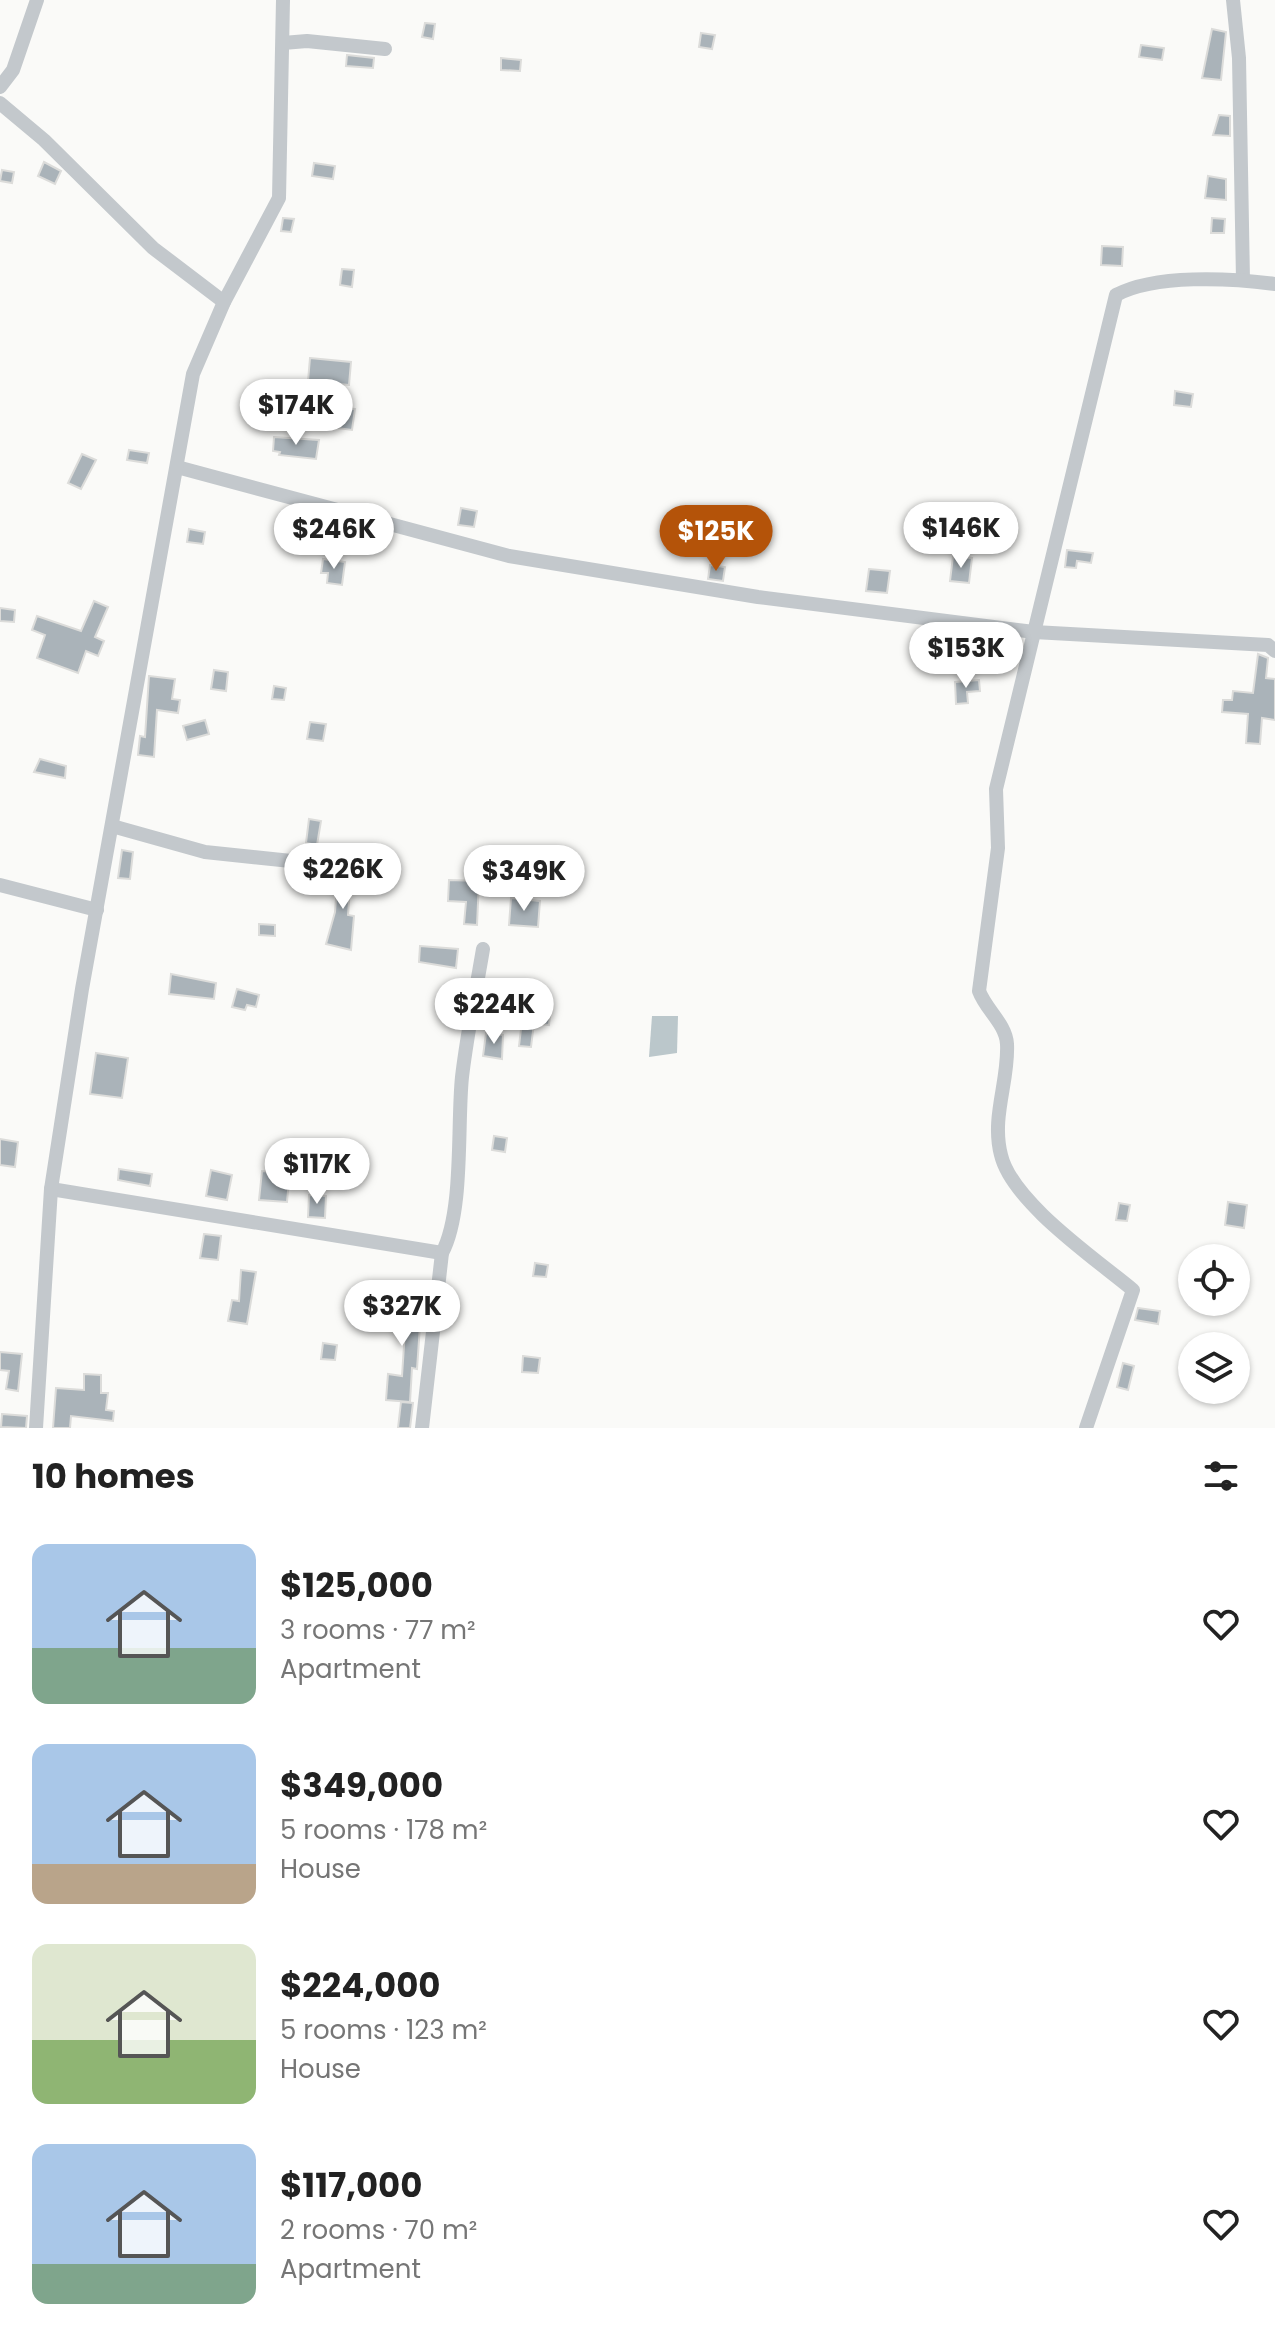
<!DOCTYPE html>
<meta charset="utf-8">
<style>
:root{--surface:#fff;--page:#f6f6f6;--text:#222;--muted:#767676;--accent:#b45309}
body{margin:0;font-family:Poppins,sans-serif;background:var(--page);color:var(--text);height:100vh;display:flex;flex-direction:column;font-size:30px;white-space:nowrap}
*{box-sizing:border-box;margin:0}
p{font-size:26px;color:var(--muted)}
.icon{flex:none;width:44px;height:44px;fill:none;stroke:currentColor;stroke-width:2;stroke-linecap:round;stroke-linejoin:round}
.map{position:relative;height:1428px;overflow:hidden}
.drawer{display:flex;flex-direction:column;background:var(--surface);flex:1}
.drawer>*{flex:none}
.controls{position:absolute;left:1178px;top:1244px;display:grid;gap:16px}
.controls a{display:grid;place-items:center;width:72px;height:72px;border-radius:50%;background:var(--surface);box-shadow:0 2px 6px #0004;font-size:40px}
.price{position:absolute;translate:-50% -68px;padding:0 18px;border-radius:28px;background:#fff;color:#222;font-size:26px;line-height:52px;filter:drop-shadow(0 2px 4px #0008)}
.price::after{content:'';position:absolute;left:50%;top:48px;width:24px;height:18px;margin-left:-12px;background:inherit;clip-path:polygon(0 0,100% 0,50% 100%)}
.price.selected{background:var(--accent);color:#fff}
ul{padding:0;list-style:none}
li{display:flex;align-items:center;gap:24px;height:200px;padding:0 32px}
li span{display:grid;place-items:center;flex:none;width:224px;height:160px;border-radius:16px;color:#555}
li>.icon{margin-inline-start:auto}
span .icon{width:96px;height:96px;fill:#fffc;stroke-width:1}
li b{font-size:34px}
h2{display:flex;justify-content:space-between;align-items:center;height:96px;padding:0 32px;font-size:34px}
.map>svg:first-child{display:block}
.water{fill:#bbc7cb}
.building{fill:#aab3b9;stroke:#dcdcda;stroke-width:2}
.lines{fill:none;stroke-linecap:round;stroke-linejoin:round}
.street{stroke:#c3c8cc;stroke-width:14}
</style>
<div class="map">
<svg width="1275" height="1428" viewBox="0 0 1275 1428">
<rect width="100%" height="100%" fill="#fafaf8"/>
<polygon class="water" points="652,1016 678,1016 677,1053 649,1057"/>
<g class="building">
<polygon points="425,23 435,24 433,39 422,37"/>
<polygon points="1212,29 1226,32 1221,80 1202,78"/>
<polygon points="701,33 715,35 712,49 699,47"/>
<polygon points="1141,45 1164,48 1162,60 1139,57"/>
<polygon points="347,55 374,58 373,68 346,66"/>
<polygon points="501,58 521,60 520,71 501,70"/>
<polygon points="1219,115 1230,116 1230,136 1213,135"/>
<polygon points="44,162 61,171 55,184 38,176"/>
<polygon points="314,163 335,166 333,179 312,176"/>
<polygon points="2,170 14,172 12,183 0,181"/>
<polygon points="1208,176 1226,179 1226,200 1205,198"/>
<polygon points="283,218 294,219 291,232 281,231"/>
<polygon points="1212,218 1225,219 1224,233 1211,233"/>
<polygon points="1102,246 1123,247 1122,266 1101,265"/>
<polygon points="342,269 354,270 352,287 340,285"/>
<polygon points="310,358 351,362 349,385 308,381"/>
<polygon points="1175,391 1193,394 1191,407 1174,405"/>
<polygon points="340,408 355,409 352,430 337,428"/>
<polygon points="274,437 319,440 316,459 279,455 280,452 273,451"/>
<polygon points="129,450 149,453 147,463 127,460"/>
<polygon points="82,454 96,460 81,489 68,483"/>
<polygon points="461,508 477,511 474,527 458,525"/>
<polygon points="189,529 205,532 203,544 187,542"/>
<polygon points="1067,550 1093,553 1091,563 1077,561 1076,568 1065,567"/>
<polygon points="953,556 972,558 969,583 950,581"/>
<polygon points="323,559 345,562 342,585 327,583 328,573 321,573"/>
<polygon points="710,565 725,567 723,581 708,579"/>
<polygon points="869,569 890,571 887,593 866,591"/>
<polygon points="94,601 108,607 95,637 104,641 98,656 86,651 78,673 37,658 45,635 32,630 37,616 81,631"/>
<polygon points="0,608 15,610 14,622 0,621"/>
<polygon points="987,638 1002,642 1000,652 985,648"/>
<polygon points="1258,654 1268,658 1266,678 1275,679 1275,720 1262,718 1260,744 1246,743 1248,714 1222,712 1223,700 1232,700 1233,691 1253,693"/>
<polygon points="214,670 228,672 226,691 211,689"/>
<polygon points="149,676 175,679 172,699 180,700 178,713 157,710 154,757 138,755 140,736 145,737"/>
<polygon points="979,680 980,691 967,692 968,703 956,704 955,682"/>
<polygon points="274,686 286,688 284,700 272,699"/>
<polygon points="205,720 209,734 187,740 183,726"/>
<polygon points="310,722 326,724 323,741 307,739"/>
<polygon points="40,759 66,766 65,778 34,772"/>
<polygon points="309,819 321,821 317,845 306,843"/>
<polygon points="122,850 133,852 130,879 118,878"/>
<polygon points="338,871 361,873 359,888 350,887 348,915 354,916 351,950 326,944 335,912"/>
<polygon points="449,880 479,881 477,925 464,924 466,902 448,901"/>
<polygon points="511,898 540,901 538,927 509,925"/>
<polygon points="259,924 275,925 275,936 259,935"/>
<polygon points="420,946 458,949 456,968 419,962"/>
<polygon points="171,974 216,983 214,999 169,994"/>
<polygon points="237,989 259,995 256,1007 247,1005 245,1010 232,1007"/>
<polygon points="487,990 505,991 505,1003 499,1002 498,1010 486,1009"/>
<polygon points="533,1004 551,1006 549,1025 534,1023 531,1047 519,1046 523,1012 532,1013"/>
<polygon points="486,1033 503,1035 502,1059 483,1056"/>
<polygon points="96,1053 128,1058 122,1098 90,1094"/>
<polygon points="494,1136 507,1138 505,1152 492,1150"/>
<polygon points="0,1139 18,1142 15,1167 0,1165"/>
<polygon points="271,1167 290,1169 287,1202 259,1200 262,1171 270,1172"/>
<polygon points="119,1169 152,1174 150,1186 118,1180"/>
<polygon points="211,1170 232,1175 227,1200 206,1196"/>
<polygon points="309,1195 326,1196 325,1218 308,1217"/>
<polygon points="1228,1202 1247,1205 1244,1228 1225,1225"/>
<polygon points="1119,1203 1130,1205 1127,1221 1116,1220"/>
<polygon points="204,1234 221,1236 218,1260 200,1258"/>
<polygon points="535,1263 548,1265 546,1277 533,1276"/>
<polygon points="241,1270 256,1272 247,1324 228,1321 232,1300 239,1301"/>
<polygon points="417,1290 428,1292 426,1306 415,1304"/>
<polygon points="397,1306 421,1311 417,1369 412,1368 410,1402 386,1400 388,1374 402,1376 405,1330 375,1330 378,1307 396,1310"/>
<polygon points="1138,1308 1160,1311 1158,1324 1135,1320"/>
<polygon points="323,1343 337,1345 335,1360 321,1359"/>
<polygon points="0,1352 22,1354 18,1391 6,1389 9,1371 0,1370"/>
<polygon points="523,1356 540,1358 538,1373 522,1372"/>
<polygon points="1123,1363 1134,1366 1128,1390 1117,1387"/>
<polygon points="84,1374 101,1375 101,1393 108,1393 106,1410 114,1411 113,1421 71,1416 70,1428 53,1428 56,1388 84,1390"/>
<polygon points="401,1402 413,1403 410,1428 398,1428"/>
<polygon points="2,1414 27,1416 26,1428 1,1427"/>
</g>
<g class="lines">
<g class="street">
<polyline points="1233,0 1239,58 1243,280"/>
<polyline points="283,43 307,41 385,49"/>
<polyline points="0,87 13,70 37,0"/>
<polyline points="0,103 44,140 153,248 224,302"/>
<polyline points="177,467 509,556 758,597 1034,632 1268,645 1275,651"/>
<polyline points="112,826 205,852 310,863"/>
<polyline points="0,885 97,910"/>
<polyline points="51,1189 442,1253"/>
<polyline points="36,1428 51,1189 82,989 193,374 224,302 279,198 283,0"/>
<path d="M 422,1428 L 442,1253 C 464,1212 457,1125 462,1077 C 467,1034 476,991 483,949"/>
<path d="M 1086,1428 L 1133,1290 C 1096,1259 1012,1202 1001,1155 C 991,1117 1009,1081 1007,1044 C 1006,1024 986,1010 979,991 L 998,848 L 996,789 L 1116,295 C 1155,274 1230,278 1275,284"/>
</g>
</g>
</svg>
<div class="controls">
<a><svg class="icon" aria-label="locate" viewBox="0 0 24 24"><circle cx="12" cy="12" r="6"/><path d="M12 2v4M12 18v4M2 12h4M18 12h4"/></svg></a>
<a><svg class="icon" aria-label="layers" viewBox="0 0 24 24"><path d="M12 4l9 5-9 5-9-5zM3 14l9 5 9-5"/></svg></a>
</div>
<b class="price" style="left:296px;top:447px">$174K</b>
<b class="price" style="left:961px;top:570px">$146K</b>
<b class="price" style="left:334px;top:571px">$246K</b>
<b class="price selected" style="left:716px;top:573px">$125K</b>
<b class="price" style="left:966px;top:690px">$153K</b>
<b class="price" style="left:343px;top:911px">$226K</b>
<b class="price" style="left:524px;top:913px">$349K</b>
<b class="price" style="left:494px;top:1046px">$224K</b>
<b class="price" style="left:317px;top:1206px">$117K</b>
<b class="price" style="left:402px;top:1348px">$327K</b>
</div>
<section class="drawer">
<h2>10 homes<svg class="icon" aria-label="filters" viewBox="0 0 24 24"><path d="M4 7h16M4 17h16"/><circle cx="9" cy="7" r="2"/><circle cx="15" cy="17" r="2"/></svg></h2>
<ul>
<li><span style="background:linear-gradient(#a9c7e8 65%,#7fa58c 0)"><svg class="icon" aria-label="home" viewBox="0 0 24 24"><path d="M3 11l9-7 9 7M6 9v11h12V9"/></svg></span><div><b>$125,000</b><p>3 rooms · 77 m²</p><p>Apartment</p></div><svg class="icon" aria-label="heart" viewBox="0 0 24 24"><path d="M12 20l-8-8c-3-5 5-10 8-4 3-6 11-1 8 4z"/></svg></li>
<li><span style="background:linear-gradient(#a9c7e8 75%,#b9a48a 0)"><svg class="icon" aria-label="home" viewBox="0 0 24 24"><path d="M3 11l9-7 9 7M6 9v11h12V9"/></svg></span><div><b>$349,000</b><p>5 rooms · 178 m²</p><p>House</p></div><svg class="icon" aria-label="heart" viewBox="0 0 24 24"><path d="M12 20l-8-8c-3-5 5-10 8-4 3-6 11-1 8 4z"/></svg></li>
<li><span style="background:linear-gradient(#dfe7d0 60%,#8fb573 0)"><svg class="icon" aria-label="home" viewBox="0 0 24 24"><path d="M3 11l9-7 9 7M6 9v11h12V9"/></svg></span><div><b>$224,000</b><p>5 rooms · 123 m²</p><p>House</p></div><svg class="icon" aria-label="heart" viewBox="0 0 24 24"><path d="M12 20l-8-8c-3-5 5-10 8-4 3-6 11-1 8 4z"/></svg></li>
<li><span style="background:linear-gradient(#a9c7e8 75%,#7fa58c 0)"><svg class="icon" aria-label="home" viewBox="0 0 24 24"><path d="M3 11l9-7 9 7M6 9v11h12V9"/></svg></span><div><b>$117,000</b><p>2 rooms · 70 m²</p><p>Apartment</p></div><svg class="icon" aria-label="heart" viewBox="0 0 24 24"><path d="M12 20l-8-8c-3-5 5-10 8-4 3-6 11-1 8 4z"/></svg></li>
</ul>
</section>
